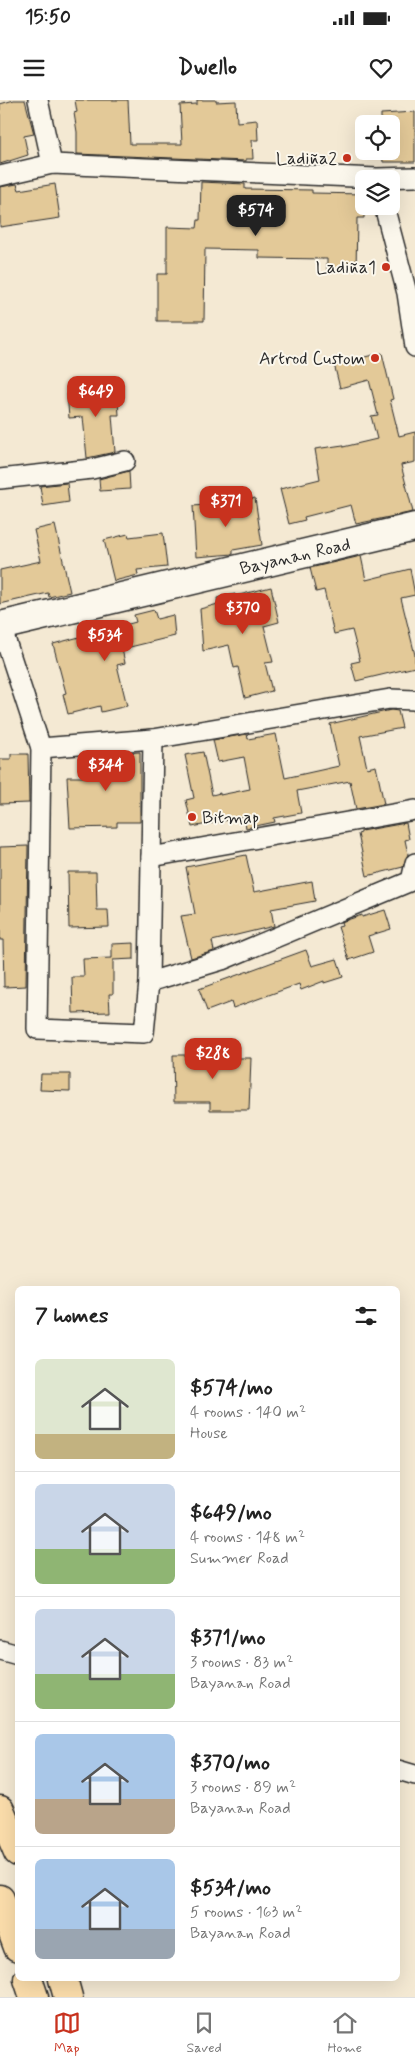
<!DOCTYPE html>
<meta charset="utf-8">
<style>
:root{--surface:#fff;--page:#f2f2f2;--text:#222;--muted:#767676;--line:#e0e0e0;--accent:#c8321e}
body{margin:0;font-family:Mynerve,sans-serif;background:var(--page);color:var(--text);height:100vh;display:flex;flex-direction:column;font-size:19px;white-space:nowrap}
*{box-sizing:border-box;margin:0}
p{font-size:16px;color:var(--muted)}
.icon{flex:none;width:28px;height:28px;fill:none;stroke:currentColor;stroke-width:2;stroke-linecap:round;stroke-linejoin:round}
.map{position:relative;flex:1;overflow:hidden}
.drawer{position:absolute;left:15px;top:1186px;width:385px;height:695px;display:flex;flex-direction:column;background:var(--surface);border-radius:8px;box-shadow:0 5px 20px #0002}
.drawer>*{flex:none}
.fabs{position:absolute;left:355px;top:15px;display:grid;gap:10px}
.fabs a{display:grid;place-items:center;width:45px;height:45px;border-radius:8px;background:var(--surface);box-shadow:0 5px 20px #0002;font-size:25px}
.price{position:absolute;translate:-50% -42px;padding:0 11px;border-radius:10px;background:var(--accent);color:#fff;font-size:16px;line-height:32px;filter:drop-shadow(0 1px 2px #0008)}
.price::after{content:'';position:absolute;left:50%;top:30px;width:15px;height:11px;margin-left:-8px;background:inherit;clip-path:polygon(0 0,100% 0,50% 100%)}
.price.active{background:#222;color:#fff}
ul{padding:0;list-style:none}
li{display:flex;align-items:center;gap:15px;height:125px;padding:0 20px}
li+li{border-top:1px solid var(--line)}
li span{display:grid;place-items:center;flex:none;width:140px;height:100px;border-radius:8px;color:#555}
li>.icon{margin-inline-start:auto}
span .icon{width:60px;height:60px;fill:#fffc;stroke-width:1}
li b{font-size:21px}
h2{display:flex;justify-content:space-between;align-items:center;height:60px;padding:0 20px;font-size:21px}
.status{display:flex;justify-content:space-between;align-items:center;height:35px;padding:0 25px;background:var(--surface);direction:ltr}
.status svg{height:14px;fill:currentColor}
header{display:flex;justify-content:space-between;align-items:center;height:65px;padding:0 20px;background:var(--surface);font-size:22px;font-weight:700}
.dock{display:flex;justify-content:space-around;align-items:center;height:70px;border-top:1px solid var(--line);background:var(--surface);font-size:14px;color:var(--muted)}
.dock a{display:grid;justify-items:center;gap:2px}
.dock .active{color:var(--accent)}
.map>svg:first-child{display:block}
.building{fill:#e3c998;stroke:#2b2b2b}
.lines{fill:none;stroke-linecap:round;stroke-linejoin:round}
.minor-casing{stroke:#2b2b2b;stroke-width:22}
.secondary-casing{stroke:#2b2b2b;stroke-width:31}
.primary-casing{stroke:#2b2b2b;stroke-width:31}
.minor{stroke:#fbf7ec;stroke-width:19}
.secondary{stroke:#fbf7ec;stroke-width:28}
.primary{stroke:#fbddab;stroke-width:28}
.poi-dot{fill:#c8321e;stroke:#fbf7ec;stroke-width:2}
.labels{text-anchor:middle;stroke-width:4;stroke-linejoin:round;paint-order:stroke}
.poi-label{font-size:18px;fill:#2b2b2b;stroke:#fbf7ec;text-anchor:end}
.street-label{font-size:18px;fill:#2b2b2b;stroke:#fbf7ec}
</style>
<div class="status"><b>15:50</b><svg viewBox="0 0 49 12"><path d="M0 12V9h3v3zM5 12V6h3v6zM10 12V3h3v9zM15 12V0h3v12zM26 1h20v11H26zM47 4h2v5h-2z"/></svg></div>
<header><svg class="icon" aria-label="menu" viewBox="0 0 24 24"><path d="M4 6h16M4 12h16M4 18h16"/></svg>Dwello<svg class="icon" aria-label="heart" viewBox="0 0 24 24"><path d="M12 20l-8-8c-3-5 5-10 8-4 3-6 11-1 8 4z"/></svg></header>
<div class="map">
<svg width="415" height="1897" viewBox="0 0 415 1897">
<rect width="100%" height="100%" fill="#f4e9d3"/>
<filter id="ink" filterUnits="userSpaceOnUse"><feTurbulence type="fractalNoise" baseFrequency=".02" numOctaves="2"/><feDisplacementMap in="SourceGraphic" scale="10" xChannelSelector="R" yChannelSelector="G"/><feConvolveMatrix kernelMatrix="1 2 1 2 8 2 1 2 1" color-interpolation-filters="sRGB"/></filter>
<g filter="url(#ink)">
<g class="building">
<polygon points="14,0 25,0 34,34 24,36 28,55 0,64 0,4"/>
<polygon points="75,0 128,0 130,44 182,44 180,5 197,4 197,0 216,0 216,2 236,1 237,22 257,20 258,40 252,40 253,59 246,59 246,61 77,54 77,32 74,13 77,12"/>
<polygon points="415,12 415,62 383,62 382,51 391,51 391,24 381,24 381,14"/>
<polygon points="201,82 245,84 245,89 312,90 312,93 364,94 364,118 357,118 356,170 327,170 327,159 259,158 259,150 205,149 204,221 157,221 157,174 167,174 167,127 197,128 198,120 200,120"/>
<polygon points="17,84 19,90 55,84 60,118 0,127 0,87"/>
<polygon points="382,253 393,299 390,300 399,336 415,332 415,362 401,365 413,412 356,424 351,405 304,417 305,420 289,424 280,389 320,379 315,349 343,345 343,347 377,339 371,316 378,315 369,280 340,288 334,264"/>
<polygon points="117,288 119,315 112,315 115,352 87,358 83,317 69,318 67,292"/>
<polygon points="129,371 130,389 100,391 99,379"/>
<polygon points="67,383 69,402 43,406 40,386"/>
<polygon points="255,398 262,445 233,450 233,454 196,457 193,406 232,403"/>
<polygon points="55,425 70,492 49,497 48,493 0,504 0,470 41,461 34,430"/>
<polygon points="163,433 167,467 137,470 138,475 114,481 104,440 128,434 129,437"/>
<polygon points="361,456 366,480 410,469 415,495 401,498 415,555 415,567 356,581 351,563 360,561 352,530 334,534 324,490 316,492 310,468"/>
<polygon points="271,487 279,522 264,526 273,562 265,563 272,591 245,598 238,567 234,568 229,545 203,551 200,509 218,504 217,498 235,494 235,496"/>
<polygon points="154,510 157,519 173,515 175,536 122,549 125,563 117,565 127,606 101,612 100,606 68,614 63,594 66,593 53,544 136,522 134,515"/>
<polygon points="391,610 398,611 402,628 360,636 367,668 376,666 384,704 356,709 350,681 297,691 301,713 274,718 275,722 246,728 244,717 192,727 186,700 194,698 185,655 203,652 212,695 220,693 220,695 250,689 244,657 218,662 213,640 247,634 248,639 276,634 285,678 339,666 330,624"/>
<polygon points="140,652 140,722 117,722 117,727 70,728 67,677 90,677 89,655"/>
<polygon points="11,654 28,654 29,703 0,704 0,659 11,659"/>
<polygon points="406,723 409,739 405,740 408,754 403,767 367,776 358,734 361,733 361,731"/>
<polygon points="28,746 26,886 4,887 3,840 0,840 0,747"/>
<polygon points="246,755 254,792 312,781 315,801 271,809 274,826 212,841 214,851 191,858 181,816 195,814 186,767"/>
<polygon points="68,772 96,772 97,810 108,810 109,827 69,828"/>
<polygon points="385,810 391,829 368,836 373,852 349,860 338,827 342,826 341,822 362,815 362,817"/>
<polygon points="134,843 134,859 113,860 113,894 109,894 110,912 73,913 72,877 84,877 83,859 112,858 112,844"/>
<polygon points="306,850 312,866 337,859 343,877 324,883 324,881 301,890 299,884 233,908 231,902 207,911 199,889"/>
<polygon points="207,950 231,951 230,958 251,958 249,1010 210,1010 210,1002 174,1002 173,955 207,955"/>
<polygon points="41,974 70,974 70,991 40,990"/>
</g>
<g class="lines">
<defs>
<g id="minor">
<polyline points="38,0 52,64"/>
<polyline points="0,76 52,64 377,78 415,77"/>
<polyline points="384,106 407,193 415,247"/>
<polyline points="0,379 92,369 125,361"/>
<polyline points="1,526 41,648 37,929 144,933 149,882 153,639"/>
<polyline points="41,648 153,639 390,599 415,600"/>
<polyline points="151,757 415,710"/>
<polyline points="149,882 222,860 411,781 415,763"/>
<polyline points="0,1550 18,1555"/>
<polyline points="398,1670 415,1675"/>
</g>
<polyline id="secondary" points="0,526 415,427"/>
<g id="primary">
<polyline points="0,1710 18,1752"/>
<polyline points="0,1799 18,1847"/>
<polyline points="28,1879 34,1897"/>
<polyline points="63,1879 68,1897"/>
</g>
</defs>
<use href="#minor" class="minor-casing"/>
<use href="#secondary" class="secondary-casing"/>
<use href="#primary" class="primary-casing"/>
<use href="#minor" class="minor"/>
<use href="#secondary" class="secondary"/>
<use href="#primary" class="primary"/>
</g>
</g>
<g class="poi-dot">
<circle cx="347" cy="58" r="5"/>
<circle cx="386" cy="167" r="5"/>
<circle cx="375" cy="258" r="5"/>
<circle cx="192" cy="717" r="5"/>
</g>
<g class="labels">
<g class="poi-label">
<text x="337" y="64">Ladiña2</text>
<text x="376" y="173">Ladiña1</text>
<text x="365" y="264">Artrod Custom</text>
<text x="202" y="723" text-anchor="start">Bitmap</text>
</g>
<g class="street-label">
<text transform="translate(295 456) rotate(-13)" y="6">Bayanan Road</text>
</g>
</g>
</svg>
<div class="fabs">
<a><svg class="icon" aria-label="locate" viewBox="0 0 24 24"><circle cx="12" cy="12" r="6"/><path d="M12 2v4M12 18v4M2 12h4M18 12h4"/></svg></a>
<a><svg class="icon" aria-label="layers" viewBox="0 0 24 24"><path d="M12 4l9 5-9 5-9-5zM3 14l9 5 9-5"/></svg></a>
</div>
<b class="price active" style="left:256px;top:137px">$574</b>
<b class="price" style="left:96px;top:318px">$649</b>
<b class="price" style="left:226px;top:428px">$371</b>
<b class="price" style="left:243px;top:535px">$370</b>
<b class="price" style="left:105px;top:562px">$534</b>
<b class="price" style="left:106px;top:692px">$344</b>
<b class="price" style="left:213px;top:980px">$288</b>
<section class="drawer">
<h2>7 homes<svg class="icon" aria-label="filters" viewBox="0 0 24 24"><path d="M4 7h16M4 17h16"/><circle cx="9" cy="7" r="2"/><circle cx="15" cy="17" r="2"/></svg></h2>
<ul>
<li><span style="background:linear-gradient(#dfe7d0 75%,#c2b280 0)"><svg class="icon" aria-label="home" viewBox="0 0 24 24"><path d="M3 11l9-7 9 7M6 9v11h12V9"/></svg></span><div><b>$574/mo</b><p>4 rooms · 140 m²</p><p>House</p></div></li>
<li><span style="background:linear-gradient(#c9d6e8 65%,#8fb573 0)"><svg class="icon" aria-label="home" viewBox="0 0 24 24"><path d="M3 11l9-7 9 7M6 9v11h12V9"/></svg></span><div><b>$649/mo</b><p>4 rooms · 148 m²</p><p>Summer Road</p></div></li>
<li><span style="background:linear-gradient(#c9d6e8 65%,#8fb573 0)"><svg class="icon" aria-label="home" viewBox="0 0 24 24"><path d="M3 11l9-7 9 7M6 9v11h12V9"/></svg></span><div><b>$371/mo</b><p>3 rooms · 83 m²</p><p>Bayanan Road</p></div></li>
<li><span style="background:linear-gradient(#a9c7e8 65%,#b9a48a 0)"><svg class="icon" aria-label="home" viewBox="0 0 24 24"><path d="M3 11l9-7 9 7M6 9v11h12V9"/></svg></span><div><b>$370/mo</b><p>3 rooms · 89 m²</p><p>Bayanan Road</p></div></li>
<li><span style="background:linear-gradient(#a9c7e8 70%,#9aa5b1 0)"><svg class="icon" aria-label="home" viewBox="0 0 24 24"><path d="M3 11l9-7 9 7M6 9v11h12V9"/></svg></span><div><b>$534/mo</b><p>5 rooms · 163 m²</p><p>Bayanan Road</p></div></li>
</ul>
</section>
</div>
<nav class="dock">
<a class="active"><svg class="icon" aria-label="map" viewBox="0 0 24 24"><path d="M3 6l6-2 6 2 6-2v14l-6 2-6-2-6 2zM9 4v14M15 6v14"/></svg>Map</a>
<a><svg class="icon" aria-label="saved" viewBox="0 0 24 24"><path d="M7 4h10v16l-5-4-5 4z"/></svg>Saved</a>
<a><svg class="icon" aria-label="home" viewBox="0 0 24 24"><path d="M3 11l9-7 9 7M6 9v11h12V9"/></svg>Home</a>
</nav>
